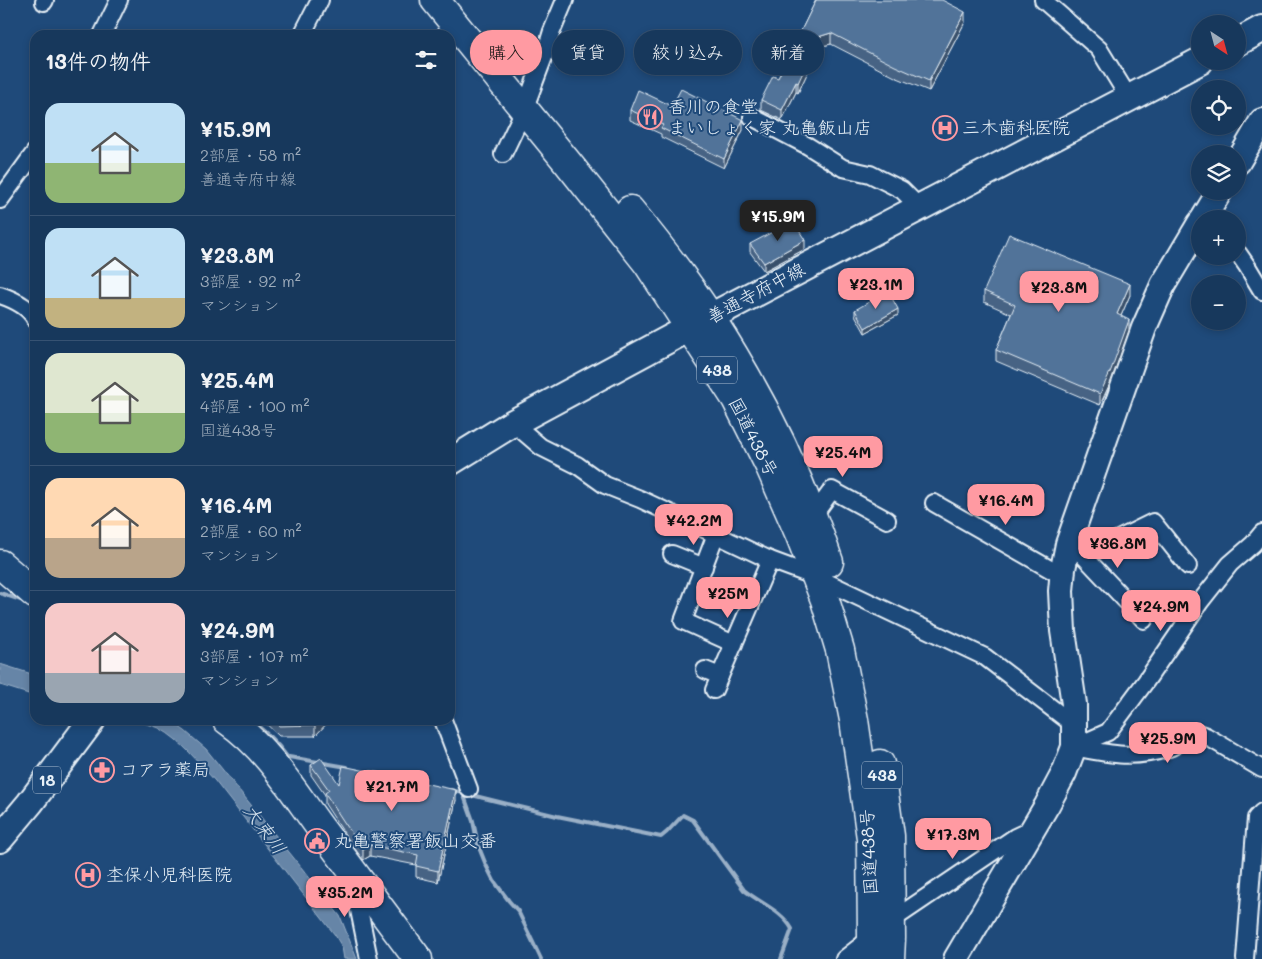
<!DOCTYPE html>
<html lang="ja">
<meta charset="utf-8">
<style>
:root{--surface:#17385c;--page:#244365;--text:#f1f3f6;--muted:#9eacbb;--line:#365272;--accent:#ff9aa2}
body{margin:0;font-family:Mali,"Klee One",sans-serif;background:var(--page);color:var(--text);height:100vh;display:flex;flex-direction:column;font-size:19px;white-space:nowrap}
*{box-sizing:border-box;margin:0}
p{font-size:16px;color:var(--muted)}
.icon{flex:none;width:28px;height:28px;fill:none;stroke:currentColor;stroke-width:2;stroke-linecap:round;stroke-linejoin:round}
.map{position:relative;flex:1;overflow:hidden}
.panel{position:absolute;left:30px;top:30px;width:425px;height:695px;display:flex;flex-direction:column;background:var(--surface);border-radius:15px;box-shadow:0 2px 8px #0003,0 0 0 1px var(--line)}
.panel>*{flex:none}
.top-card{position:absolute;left:470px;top:30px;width:475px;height:45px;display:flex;gap:10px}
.needle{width:32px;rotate:144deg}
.tools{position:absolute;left:1191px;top:15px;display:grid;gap:10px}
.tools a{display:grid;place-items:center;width:55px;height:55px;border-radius:50%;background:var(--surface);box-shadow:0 2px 8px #0003,0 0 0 1px var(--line);font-size:25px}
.price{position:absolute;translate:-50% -42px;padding:0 11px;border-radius:10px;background:var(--accent);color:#111;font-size:16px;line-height:32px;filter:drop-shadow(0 1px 2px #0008)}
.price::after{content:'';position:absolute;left:50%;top:30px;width:15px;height:11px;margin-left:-8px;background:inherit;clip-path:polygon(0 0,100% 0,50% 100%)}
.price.current{background:#222;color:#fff}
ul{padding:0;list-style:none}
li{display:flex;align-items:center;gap:15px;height:125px;padding:0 15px}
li+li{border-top:1px solid var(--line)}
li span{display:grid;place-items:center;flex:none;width:140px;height:100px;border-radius:15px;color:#555}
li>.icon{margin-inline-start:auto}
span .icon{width:60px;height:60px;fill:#fffc;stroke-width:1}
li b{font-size:21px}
h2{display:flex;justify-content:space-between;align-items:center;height:60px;padding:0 15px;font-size:21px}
.pill{padding:0 18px;border-radius:22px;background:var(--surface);box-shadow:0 2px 8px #0003,0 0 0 1px var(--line);font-size:18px;line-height:45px}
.pill.current{background:var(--accent);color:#111}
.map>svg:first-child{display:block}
.water{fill:#6685a7;stroke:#9ab0c7}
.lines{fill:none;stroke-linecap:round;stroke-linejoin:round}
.stream{stroke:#9ab0c7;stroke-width:4}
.street-casing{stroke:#e8f1f8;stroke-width:20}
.secondary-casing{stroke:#e8f1f8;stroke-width:28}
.primary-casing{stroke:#e8f1f8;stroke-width:30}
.highway-casing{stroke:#e8f1f8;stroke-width:31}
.street{stroke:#1f4a7a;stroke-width:16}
.secondary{stroke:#1f4a7a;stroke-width:24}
.primary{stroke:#1f4a7a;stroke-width:26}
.highway{stroke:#1f4a7a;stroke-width:28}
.wall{fill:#466384;stroke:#e8f1f8}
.shaded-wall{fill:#39506b;stroke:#e8f1f8}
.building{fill:#517399;stroke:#e8f1f8}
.labels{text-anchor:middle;stroke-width:4;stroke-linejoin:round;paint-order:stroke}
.shield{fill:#1f4a7a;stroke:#acbfd2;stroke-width:1}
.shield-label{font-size:16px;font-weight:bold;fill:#e8f1f8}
.poi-label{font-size:18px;fill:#e8f1f8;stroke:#1f4a7a;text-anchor:start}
.street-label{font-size:18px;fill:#e8f1f8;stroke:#1f4a7a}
.water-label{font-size:19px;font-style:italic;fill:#d4e1ec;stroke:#1f4a7a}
</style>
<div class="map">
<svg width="1262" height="959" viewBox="0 0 1262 959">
<rect width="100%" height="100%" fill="#1f4a7a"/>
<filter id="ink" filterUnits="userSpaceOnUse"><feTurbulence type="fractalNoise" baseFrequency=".02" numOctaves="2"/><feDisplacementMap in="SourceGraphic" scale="10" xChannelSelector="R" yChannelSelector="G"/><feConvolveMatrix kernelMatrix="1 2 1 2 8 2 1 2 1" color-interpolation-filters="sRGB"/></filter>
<g filter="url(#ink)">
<g class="water">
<polygon points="0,664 35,675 35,696 0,685"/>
<path d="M 129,720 L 169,720 L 185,731 L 206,749 L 293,857 L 340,916 L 357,959 L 344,959 L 342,947 L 335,935 L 215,781 C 198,762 182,741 159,728 C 150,724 138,722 129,720 Z"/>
</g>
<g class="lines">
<g class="stream">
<polyline points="0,593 24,601"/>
<path d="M 249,720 C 265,730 277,743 288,758 L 289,757 L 347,767"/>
<polyline points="371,772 398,778"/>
<path d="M 451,790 L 557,816 L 661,837 L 667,832 L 683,815 L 693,820 L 744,890 C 760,903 782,911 792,929 L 781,959"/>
<polyline points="463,793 473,821 478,845 486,865 494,881 509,901 518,911 541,959"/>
</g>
<defs>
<g id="street">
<polyline points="1043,0 1099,49 1129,98"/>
<polyline points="44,2 45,0"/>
<polyline points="102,35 119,0"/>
<polyline points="302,35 320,0"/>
<polyline points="752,117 808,146 843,168 870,174 902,190 919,207"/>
<polyline points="503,154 524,110 545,54 552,31 565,0"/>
<polyline points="0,200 35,152"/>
<polyline points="1238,253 1247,266 1262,291"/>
<path d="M 0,295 C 12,299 29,307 35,319"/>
<polyline points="513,423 541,447 577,465 605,485 640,499 770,560 816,577 985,657 1074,725"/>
<polyline points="934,503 1062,576"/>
<polyline points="813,516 832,490 887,520"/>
<polyline points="716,534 683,621 734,644"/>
<polyline points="1078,550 1144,620"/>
<polyline points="672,554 704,567"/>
<polyline points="1084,556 1153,522 1188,566"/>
<polyline points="705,670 720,676"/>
<polyline points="714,690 770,560"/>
<polyline points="443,720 469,789"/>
<polyline points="1074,747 1108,732 1146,681 1200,602 1230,564 1253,544 1262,533"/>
<path d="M 1074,747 C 1109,754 1133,760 1169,748 C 1178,745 1187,737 1195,732 L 1206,736 L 1262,769"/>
<polyline points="359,880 355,890 369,959"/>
<polyline points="891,921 1015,837 1032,829"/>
<polyline points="844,959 872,937"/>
<polyline points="1245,959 1256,818 1262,812"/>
</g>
<g id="secondary">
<polyline points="1238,162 1262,121"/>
<polyline points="1203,219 1220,191"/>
<polyline points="956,959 1047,805 1064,773 1074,747 1074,704 1063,631 1061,591 1063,569 1068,544 1144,328 1163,285 1200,223"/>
</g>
<g id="primary">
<polyline points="1238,42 1262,29"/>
<polyline points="450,462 513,423 710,317 1200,61"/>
<polyline points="0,839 30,803 92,720"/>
</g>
<g id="highway">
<polyline points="435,0 568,163 648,264 736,399 770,467 799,533 825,600 840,650 854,720 871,838 872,937 870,959"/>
<path d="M 630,210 C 658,244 686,280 710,317 C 760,393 800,476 829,562"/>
<polyline points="0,564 35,594"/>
<path d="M 227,720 C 269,749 294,793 324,833 C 355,875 387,917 418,959"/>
<polyline points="880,764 890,836 891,938 890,959"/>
</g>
</defs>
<use href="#street" class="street-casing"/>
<use href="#secondary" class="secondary-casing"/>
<use href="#primary" class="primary-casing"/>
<use href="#highway" class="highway-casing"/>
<use href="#street" class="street"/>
<use href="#secondary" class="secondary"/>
<use href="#primary" class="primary"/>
<use href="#highway" class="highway"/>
</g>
<g class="wall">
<polygon points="816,0 965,22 929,91 895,77 831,44 818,47 811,58 811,65 798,93 796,92 782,120 761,110 761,100 778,78"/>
<polygon points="672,106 743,130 724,168 661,137 661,134 630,120 630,110"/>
<polygon points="750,244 805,249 764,271 750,252"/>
<polygon points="984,291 1130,295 1121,316 1129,330 1111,381 1100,405 996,361 996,350 1011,314 984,302"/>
<polygon points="855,310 898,315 865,333 855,315"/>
<polygon points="262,720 330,720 315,736 279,736"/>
<polygon points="311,765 339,784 456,800 438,882 416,877 416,865 370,856 363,860 344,833 325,804 325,795 311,775"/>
</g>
<g class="shaded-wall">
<polygon points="965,12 965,22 929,91 929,81"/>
<polygon points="831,33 831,44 818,47 811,58 811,65 798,93 798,83 808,53 818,37"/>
<polygon points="796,82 796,92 782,120 782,110"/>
<polygon points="743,120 743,130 724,168 724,159"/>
<polygon points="805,240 805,249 764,271 764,263"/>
<polygon points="1130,284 1130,295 1117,325 1117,314"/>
<polygon points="898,309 898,315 865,333 865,328"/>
<polygon points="1129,320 1129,330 1111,381 1100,405 1100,394"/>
<polygon points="320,720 330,720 315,736 315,725"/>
<polygon points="456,790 456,800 438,882 438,871"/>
<polygon points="370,845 370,856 363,860 363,849"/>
</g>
<g class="building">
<polygon points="816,0 942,0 965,12 929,81 895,66 831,33 818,37 808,53 811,55 798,83 796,82 782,110 761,100 773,76 778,78"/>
<polygon points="681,89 743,120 724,159 661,128 663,125 630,110 638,90 672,106"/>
<polygon points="793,221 805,240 764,263 750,244"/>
<polygon points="1009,234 1130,284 1117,314 1129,320 1111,370 1100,394 996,350 1015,305 984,291"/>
<polygon points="888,291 898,309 865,328 855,310"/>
<polygon points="273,720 320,720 315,725 279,726"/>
<polygon points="321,758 339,784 343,766 456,790 438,871 416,866 418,855 370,845 363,849 344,822 325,793 329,790 311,765"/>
</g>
</g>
<defs>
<symbol id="restaurant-ring" viewBox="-11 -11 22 22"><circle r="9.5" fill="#1f4a7a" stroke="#ff9aa2" stroke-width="1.5"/><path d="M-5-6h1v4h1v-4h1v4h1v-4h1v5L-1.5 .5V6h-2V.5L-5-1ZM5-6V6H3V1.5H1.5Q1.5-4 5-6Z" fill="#ff9aa2"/></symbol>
<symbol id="hospital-ring" viewBox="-11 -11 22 22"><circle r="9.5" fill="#1f4a7a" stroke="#ff9aa2" stroke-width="1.5"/><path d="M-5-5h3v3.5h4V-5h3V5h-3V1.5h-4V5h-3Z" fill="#ff9aa2"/></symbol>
<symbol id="pharmacy-ring" viewBox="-11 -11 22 22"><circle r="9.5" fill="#1f4a7a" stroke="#ff9aa2" stroke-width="1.5"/><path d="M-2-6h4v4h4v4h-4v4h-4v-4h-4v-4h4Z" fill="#ff9aa2"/></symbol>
<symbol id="civic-ring" viewBox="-11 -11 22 22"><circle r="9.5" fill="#1f4a7a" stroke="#ff9aa2" stroke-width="1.5"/><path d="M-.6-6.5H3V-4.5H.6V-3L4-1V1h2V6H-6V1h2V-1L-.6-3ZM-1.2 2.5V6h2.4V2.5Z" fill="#ff9aa2"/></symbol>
</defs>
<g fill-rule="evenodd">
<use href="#restaurant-ring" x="636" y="103" width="28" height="28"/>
<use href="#hospital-ring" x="931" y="114" width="28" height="28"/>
<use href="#pharmacy-ring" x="88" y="756" width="28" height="28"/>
<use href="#civic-ring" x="303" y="827" width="28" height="28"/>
<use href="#hospital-ring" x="74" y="861" width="28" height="28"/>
</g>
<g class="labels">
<g class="shield">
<rect x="697" y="356.5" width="40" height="27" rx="4"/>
<rect x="862" y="761.5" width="40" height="27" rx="4"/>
<rect x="33" y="766.5" width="28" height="27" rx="4"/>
</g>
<g class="shield-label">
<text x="717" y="376">438</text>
<text x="882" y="781">438</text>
<text x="47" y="786">18</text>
</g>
<g class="poi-label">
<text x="668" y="113">香川の食堂<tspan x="668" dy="21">まいしょく家 丸亀飯山店</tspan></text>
<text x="962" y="134">三木歯科医院</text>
<text x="120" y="776">コアラ薬局</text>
<text x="334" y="847">丸亀警察署飯山交番</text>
<text x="106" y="881">杢保小児科医院</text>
</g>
<g class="street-label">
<text transform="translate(756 293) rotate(-28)" y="6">善通寺府中線</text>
<text transform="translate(753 437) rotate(63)" y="6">国道438号</text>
<text transform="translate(869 852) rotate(-93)" y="6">国道438号</text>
</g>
<g class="water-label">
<text transform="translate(265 829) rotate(54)" y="7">大束川</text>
</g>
</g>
</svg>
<div class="tools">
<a><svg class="needle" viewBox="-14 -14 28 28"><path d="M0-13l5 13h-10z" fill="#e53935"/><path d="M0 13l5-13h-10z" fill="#9eacbb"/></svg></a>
<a><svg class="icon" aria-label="locate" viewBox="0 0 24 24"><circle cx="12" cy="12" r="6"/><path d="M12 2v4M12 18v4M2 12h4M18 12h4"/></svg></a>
<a><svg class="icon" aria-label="layers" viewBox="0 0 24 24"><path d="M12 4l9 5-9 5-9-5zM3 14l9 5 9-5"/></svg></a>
<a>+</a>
<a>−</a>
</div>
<b class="price current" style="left:778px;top:242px">¥15.9M</b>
<b class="price" style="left:876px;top:310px">¥23.1M</b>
<b class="price" style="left:1059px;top:313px">¥23.8M</b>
<b class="price" style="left:843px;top:478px">¥25.4M</b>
<b class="price" style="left:1006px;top:526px">¥16.4M</b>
<b class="price" style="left:694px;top:546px">¥42.2M</b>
<b class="price" style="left:1118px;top:569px">¥36.8M</b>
<b class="price" style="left:728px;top:619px">¥25M</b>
<b class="price" style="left:1161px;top:632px">¥24.9M</b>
<b class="price" style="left:1168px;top:764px">¥25.9M</b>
<b class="price" style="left:392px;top:812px">¥21.7M</b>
<b class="price" style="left:953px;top:860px">¥17.3M</b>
<b class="price" style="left:345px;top:918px">¥35.2M</b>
<div class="top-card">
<a class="pill current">購入</a>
<a class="pill">賃貸</a>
<a class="pill">絞り込み</a>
<a class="pill">新着</a>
</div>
<section class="panel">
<h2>13件の物件<svg class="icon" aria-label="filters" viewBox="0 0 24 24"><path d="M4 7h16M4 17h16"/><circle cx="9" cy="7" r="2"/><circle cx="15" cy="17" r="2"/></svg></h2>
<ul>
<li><span style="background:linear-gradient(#bfe0f5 60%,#8fb573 0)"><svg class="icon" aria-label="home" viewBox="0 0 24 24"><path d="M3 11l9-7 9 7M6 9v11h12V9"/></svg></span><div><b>¥15.9M</b><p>2部屋 · 58 m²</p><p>善通寺府中線</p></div></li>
<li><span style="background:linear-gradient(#bfe0f5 70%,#c2b280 0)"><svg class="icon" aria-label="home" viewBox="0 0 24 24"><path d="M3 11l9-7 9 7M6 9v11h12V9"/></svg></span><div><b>¥23.8M</b><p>3部屋 · 92 m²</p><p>マンション</p></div></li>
<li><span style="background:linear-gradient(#dfe7d0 60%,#8fb573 0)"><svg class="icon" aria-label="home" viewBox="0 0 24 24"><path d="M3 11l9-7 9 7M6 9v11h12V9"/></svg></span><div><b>¥25.4M</b><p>4部屋 · 100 m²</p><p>国道438号</p></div></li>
<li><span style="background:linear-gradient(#ffd9b3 60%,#b9a48a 0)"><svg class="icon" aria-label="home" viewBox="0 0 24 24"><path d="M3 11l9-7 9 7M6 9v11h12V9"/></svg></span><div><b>¥16.4M</b><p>2部屋 · 60 m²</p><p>マンション</p></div></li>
<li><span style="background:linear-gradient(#f6c9c9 70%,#9aa5b1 0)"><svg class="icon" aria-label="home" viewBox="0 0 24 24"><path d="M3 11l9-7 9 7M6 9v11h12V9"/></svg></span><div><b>¥24.9M</b><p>3部屋 · 107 m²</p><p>マンション</p></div></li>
</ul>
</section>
</div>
